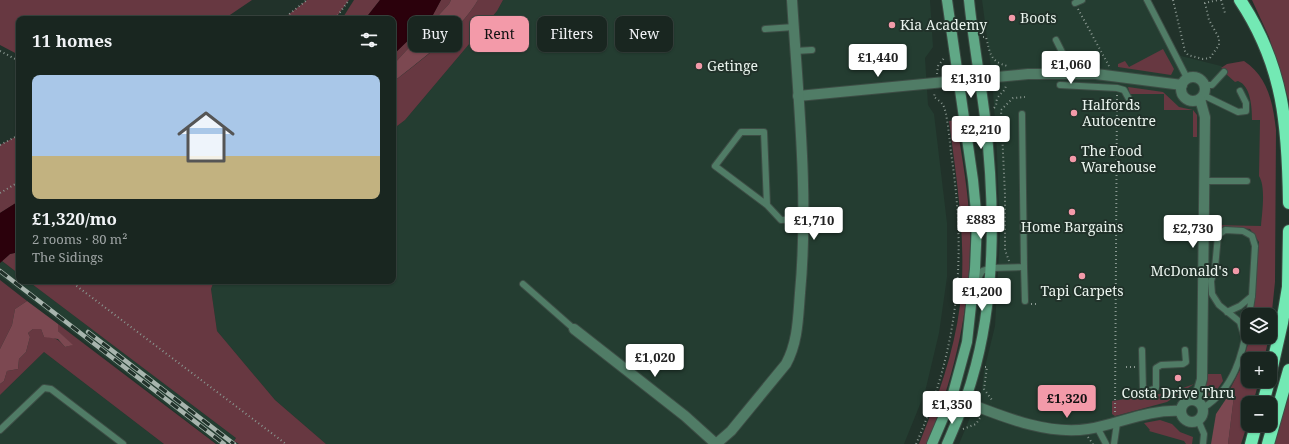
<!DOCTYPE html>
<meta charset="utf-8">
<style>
:root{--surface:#192620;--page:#222e29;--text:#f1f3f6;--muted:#9fa5a5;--line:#37433e;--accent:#f39aa9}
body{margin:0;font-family:"Noto Serif",serif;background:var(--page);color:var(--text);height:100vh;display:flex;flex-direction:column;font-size:15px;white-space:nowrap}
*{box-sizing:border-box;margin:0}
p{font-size:13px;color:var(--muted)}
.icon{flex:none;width:22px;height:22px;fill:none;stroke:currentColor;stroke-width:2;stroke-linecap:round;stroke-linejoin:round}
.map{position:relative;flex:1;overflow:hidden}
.details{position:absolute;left:16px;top:16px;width:380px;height:268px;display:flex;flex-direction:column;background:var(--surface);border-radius:8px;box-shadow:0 1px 3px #0004,0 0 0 1px var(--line)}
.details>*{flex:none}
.guide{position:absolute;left:408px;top:16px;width:380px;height:36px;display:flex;gap:8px}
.fabs{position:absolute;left:1241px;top:308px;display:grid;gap:8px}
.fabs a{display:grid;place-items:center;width:36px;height:36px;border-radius:8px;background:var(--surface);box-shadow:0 1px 3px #0004,0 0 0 1px var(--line);font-size:20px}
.price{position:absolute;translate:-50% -34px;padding:0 9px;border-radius:4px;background:#fff;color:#222;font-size:13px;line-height:26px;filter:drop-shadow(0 1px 2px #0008)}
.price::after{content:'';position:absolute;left:50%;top:24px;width:12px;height:9px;margin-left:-6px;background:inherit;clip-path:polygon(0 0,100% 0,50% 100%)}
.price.on{background:var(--accent);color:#111}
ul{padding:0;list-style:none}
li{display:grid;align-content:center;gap:8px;height:212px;padding:0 16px}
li+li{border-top:1px solid var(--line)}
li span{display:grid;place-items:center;height:124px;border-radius:8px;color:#555}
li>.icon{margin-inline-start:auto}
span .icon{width:72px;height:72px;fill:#fffc;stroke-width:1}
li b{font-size:17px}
h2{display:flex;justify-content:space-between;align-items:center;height:48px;padding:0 16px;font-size:17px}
.chip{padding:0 14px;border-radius:8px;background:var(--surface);box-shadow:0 1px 3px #0004,0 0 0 1px var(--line);font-size:14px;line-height:36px}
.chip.on{background:var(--accent);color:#111}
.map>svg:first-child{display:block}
.built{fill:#243d31}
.green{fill:#673841}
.forest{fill:#7c4851}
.water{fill:#2b010c}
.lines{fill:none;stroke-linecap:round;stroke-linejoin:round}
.lane-casing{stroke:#3d4d45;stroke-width:8}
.street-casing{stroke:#3d4d45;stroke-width:12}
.secondary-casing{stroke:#3d4d45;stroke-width:12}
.highway-casing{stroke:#3d4d45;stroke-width:14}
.path{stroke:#8a9891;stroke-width:2;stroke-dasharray:1 3;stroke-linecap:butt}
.lane{stroke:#507c66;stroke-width:6}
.street{stroke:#507c66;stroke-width:10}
.secondary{stroke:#60a886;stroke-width:10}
.highway{stroke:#73e9b4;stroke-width:12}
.rail-casing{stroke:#a8b5ae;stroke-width:4.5}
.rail{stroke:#21322a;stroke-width:3;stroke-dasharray:9;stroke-linecap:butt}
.poi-dot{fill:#f39aa9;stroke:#21322a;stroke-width:1.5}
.labels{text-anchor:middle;stroke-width:4;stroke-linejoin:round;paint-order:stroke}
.poi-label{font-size:14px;fill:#eaf4ee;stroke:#21322a;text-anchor:start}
</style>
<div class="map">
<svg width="1289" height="444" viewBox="0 0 1289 444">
<rect width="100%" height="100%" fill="#21322a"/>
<g class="built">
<polygon points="503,0 930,0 933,47 925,58 928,105 934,114 947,223 947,277 939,333 925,392 904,444 326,444 275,400 217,331 211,289 214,281 393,281 393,129 405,120 497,11"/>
<polygon points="982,0 1147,0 1170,45 1181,56 1221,66 1238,77 1250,88 1262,117 1265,195 1257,315 1248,315 1248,337 1253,337 1220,444 959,444 982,389 984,371 995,326 1000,236 997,153 992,75"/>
<polygon points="0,260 19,274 19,281 28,281 236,438 234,441 239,444 217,444 0,276"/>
<polygon points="44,352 164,444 0,444 0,395"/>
</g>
<g class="green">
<polygon points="0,0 252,0 224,19 19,19 19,55 0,45"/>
<polygon points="307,0 349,0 335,19 283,19"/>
<polygon points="354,0 380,0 365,19 342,19"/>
<polygon points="441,0 451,0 449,4 393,65 393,55 431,18"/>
<path d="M 478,0 L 503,0 L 497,11 L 405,120 L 393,129 L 393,82 C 423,59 459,32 478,0 Z"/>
<polygon points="1252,0 1289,0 1289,101 1269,37"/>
<polygon points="1163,49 1174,69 1171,75 1118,67 1118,64 1125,61 1129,67"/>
<path d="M 1244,61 C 1268,77 1273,103 1276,130 L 1275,282 L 1270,330 L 1270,315 L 1253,315 L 1259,242 L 1250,229 L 1224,226 L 1214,234 L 1212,241 L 1212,225 L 1261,226 C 1262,213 1266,187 1259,176 L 1260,120 L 1252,120 C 1252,108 1251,86 1238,81 L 1235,82 L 1226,74 L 1227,71 L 1221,68 L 1227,64 Z"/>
<polygon points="1128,87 1163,92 1179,107 1193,110 1197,115 1197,137 1193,137 1193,110 1164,110 1164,94 1130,94"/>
<path d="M 956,120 C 962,157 969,194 970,232 C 971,305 955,376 927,444 L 919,444 C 937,400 954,353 960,305 C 967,244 957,182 949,121 Z"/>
<polygon points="19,135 19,201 0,213 0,145"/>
<polygon points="19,252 19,274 2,261 10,254"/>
<polygon points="0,280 27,301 15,309 12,325 0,349"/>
<polygon points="28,281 214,281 211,289 217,331 275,400 326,444 239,444 234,441 236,438"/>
<path d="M 58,324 L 216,444 L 164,444 L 44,352 L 0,395 L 0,384 L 4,381 L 7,371 L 18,369 L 19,359 L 26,352 L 30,337 L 28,333 L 33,329 L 41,329 L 44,337 C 55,337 58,339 65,347 L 72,345 L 58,331 Z"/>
<polygon points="1250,337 1269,337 1264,359 1248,359 1248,381 1259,381 1253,403 1248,403 1248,422 1241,444 1228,444 1234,396 1228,396 1228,393 1241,368"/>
<polygon points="1208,374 1221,374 1223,381 1214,394 1206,399 1204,394"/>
<polygon points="1194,384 1167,402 1115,416 1112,414 1112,401 1172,392"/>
<polygon points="1289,393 1289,444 1274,444"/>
<polygon points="1160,420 1172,424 1180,432 1193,437 1192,444 1186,444 1184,441 1149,431 1150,430 1144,423"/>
</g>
<g class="forest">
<path d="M 451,0 L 478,0 C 459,32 422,59 393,82 L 393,65 L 449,4 Z"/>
<polygon points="27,301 58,324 58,331 73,345 65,347 58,339 44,337 41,329 33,329 28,333 30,337 26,352 19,359 18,369 7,371 4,381 0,384 0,349 12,325 15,309"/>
<polygon points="1228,396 1234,396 1228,444 1211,444 1216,414"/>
</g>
<g class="water">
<polygon points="380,0 441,0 426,28 421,28 393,55 393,19 365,19"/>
<polygon points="19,201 19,252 10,254 0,263 0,213"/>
</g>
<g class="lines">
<defs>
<g id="lane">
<polyline points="1147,0 1187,78"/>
<polyline points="1075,3 1082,0"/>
<polyline points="765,29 794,27"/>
<polyline points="1056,40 1069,66 1070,74"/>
<polyline points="795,51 812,50"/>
<polyline points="1060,85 1117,88 1124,90 1129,99"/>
<polyline points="1205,85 1212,85 1224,72"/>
<polyline points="1203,95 1238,112 1246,111 1246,103 1240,91"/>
<polyline points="1204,181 1247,181"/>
<polyline points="767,205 715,166 741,132 764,132 767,205 781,220 804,219"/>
<polyline points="1024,267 1025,301"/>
<polyline points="976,282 982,271 991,268 1024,267 1022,114"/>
<polyline points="523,284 574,329"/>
<polyline points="1227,312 1240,306 1252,296 1255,246 1252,236 1243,231 1225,230 1218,235 1215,268 1211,281 1212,294 1219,305 1240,322 1245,339"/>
<polyline points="1249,315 1252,296"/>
<polyline points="1142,350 1143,391 1146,392 1156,388 1156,368 1161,365 1183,364 1186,362 1185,350"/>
<path d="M 1203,408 C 1234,389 1243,354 1248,321"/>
<polyline points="1198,420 1204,434 1203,444"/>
<polyline points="1097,427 1106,444"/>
<polyline points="0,430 44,388 51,389 123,444"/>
<polyline points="1114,444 1117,423"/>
</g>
<g id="street">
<circle cx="1193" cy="89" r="12"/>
<polyline points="798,96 1028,74 1096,74 1182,85"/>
<polyline points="574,329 685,416 716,444"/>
<path d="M 952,397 C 993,412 1042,436 1088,429 C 1119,424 1148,409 1181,411"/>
<circle cx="1192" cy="411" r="11"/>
<polyline points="1196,400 1202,379 1205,117 1200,99"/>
<path d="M 716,444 L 731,431 L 786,364 C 798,342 798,318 800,293 C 809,196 798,97 792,0"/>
</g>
<g id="secondary">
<polyline points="932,444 952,397 967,342 975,269 977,222 973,180 947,0"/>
<path d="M 947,444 C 956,423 966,401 972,379 C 997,296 995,203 985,117 C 980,78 973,39 969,0"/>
</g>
<g id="highway">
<path d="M 1240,0 C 1284,66 1288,127 1289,203"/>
<polyline points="1288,288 1289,231"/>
<polyline points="1270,376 1282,323 1289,281"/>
<polyline points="1263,403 1269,381"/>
<polyline points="1251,444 1256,425"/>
<polyline points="1268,444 1289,370"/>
</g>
</defs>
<use href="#lane" class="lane-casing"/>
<use href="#street" class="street-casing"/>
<use href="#secondary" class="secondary-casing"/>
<use href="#highway" class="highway-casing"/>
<g class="path">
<polyline points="1173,0 1185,51 1188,55 1203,59 1210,58 1219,45 1219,38 1209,20 1205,3 1218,0"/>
<polyline points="1221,0 1225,13"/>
<polyline points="1078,9 1109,66"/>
<polyline points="283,19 307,0"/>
<polyline points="335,19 349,0"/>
<path d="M 983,37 L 986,37 C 990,53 990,62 1008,66"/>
<polyline points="0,51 19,61"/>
<polyline points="937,74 938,66 945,57"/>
<path d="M 994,108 C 997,105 996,103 997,99 C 1000,93 1005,92 1006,85"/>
<polyline points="0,145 19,135"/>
<polyline points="0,193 19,182"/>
<polyline points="1009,261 1005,250 1005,195 1001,110 1013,98 1025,97"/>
<polyline points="70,281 286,444"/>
<polyline points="1031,304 1037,304"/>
<polyline points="985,367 987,367 984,389 992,400 991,402"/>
<polyline points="1126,367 1135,367"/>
<polyline points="1115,412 1117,95"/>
<polyline points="963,429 976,424 980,418"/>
<polyline points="1088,437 1093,444"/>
<path d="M 916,444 C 959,347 967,257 951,153 C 950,144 947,110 943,105 C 941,102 937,99 934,97 L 935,92"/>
</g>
<use href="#lane" class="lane"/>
<use href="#street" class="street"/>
<use href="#secondary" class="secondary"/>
<use href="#highway" class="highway"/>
<defs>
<g id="rail">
<polyline points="0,271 224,444"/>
<polyline points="88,332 234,444"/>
</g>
</defs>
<use href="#rail" class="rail-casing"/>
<use href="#rail" class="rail"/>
</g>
<g class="poi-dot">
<circle cx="1012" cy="18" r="4"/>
<circle cx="892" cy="25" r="4"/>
<circle cx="699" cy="66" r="4"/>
<circle cx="1074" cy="113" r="4"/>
<circle cx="1073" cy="159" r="4"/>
<circle cx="1072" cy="212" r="4"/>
<circle cx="1236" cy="271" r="4"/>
<circle cx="1082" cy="276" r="4"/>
<circle cx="1178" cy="378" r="4"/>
</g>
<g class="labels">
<g class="poi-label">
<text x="1020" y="23">Boots</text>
<text x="900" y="30">Kia Academy</text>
<text x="707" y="71">Getinge</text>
<text x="1082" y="110">Halfords<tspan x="1082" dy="16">Autocentre</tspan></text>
<text x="1081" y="156">The Food<tspan x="1081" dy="16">Warehouse</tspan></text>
<text x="1072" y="232" text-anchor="middle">Home Bargains</text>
<text x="1228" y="276" text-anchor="end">McDonald's</text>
<text x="1082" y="296" text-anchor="middle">Tapi Carpets</text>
<text x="1178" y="398" text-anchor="middle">Costa Drive Thru</text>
</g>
</g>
</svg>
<div class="fabs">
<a><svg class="icon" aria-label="layers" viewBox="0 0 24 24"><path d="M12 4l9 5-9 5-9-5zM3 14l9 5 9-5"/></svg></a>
<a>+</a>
<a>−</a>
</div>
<b class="price" style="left:878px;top:78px">£1,440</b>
<b class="price" style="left:1071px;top:85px">£1,060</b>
<b class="price" style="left:971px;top:99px">£1,310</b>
<b class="price" style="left:981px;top:150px">£2,210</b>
<b class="price" style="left:981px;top:240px">£883</b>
<b class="price" style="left:814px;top:241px">£1,710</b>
<b class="price" style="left:1193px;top:249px">£2,730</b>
<b class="price" style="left:982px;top:312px">£1,200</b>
<b class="price" style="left:655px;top:378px">£1,020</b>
<b class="price on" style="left:1067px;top:419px">£1,320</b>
<b class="price" style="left:952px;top:425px">£1,350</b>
<div class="guide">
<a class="chip">Buy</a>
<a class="chip on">Rent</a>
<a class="chip">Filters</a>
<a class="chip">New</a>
</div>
<section class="details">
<h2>11 homes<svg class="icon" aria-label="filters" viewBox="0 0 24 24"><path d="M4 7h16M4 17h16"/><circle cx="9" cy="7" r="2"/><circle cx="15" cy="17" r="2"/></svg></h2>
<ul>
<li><span style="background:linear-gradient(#a9c7e8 65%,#c2b280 0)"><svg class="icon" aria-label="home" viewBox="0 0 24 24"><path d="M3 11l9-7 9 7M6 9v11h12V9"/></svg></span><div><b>£1,320/mo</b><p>2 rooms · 80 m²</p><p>The Sidings</p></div></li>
</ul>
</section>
</div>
